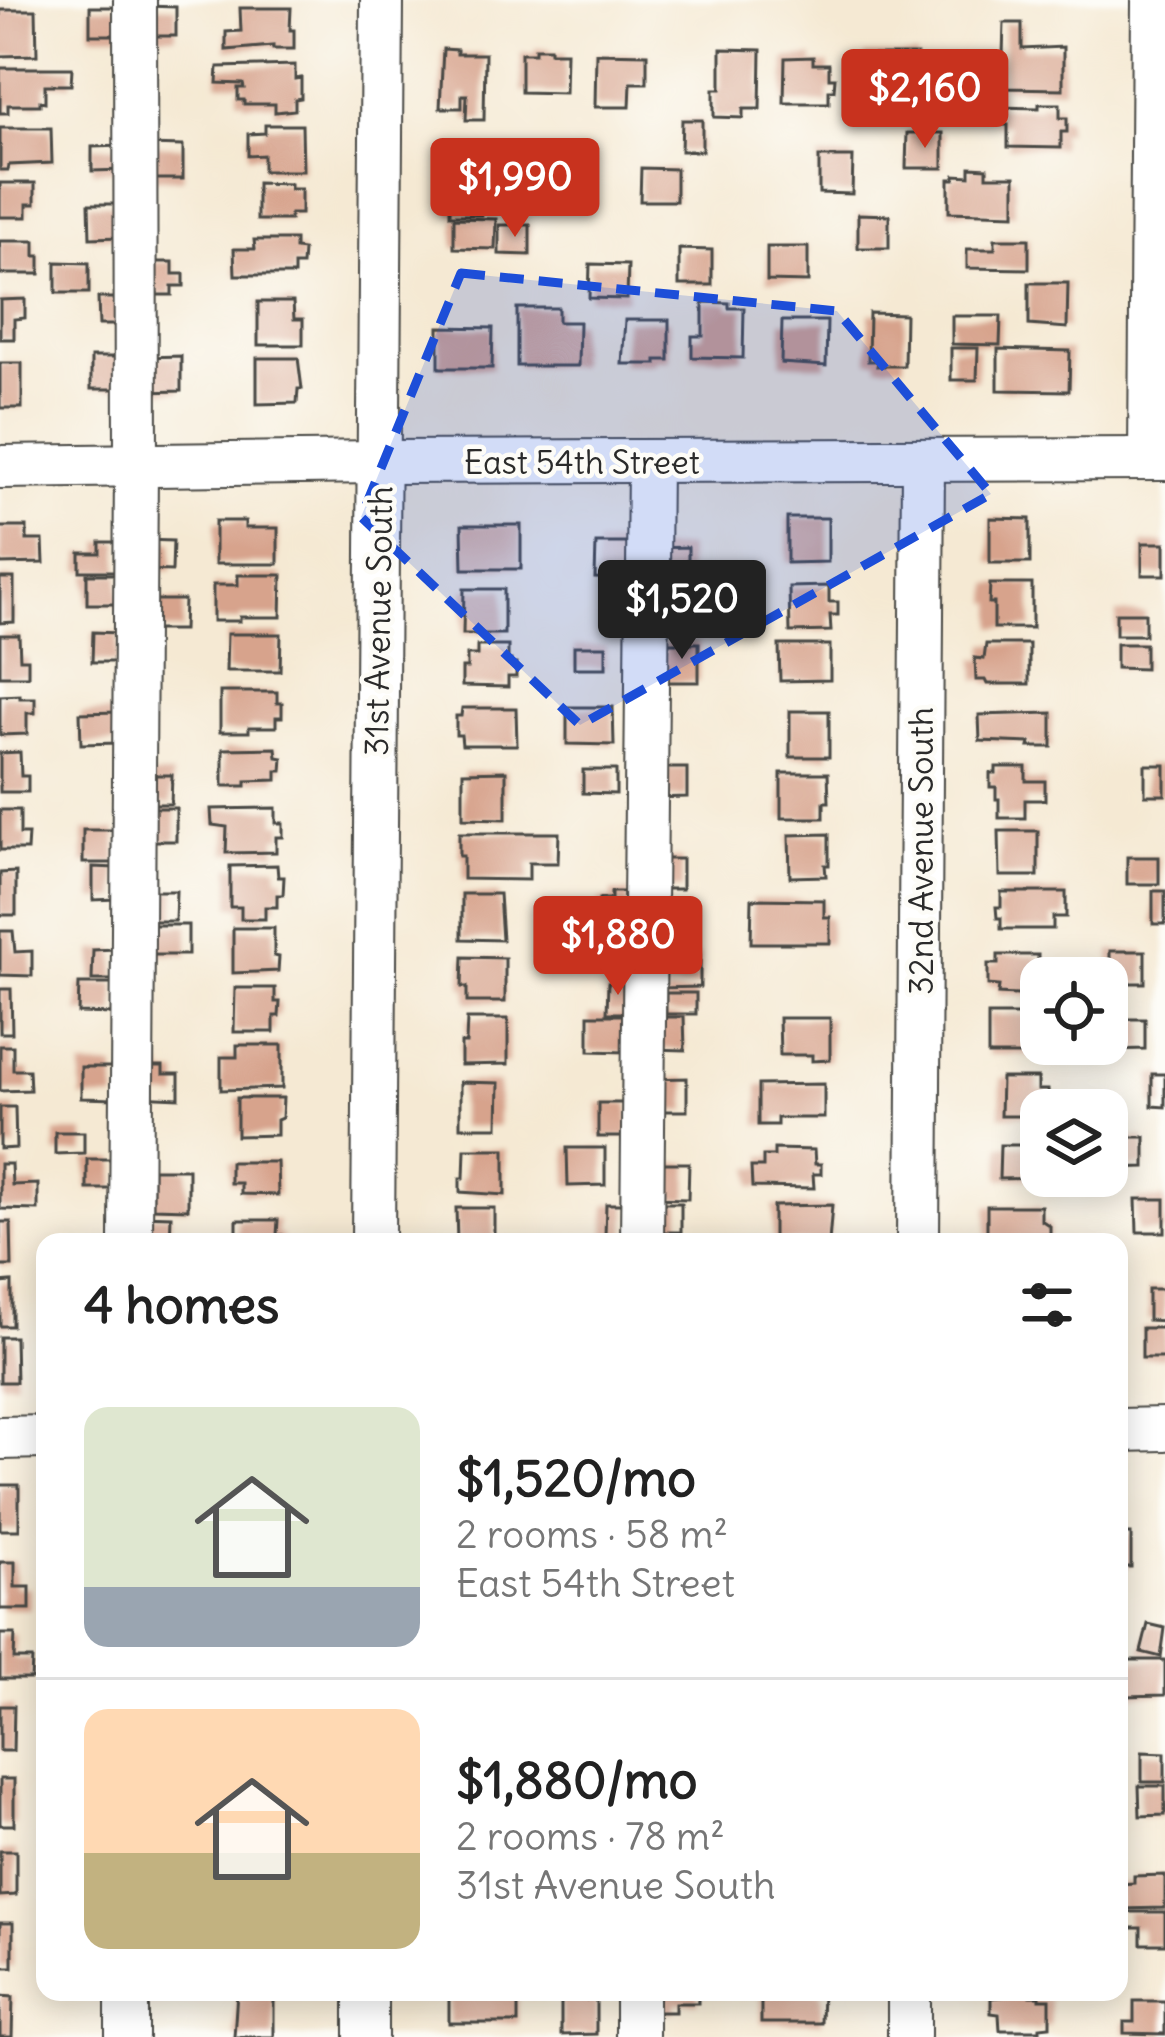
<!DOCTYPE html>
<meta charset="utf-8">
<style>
:root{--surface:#fff;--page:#f6f6f6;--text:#222;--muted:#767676;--line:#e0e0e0;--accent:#c8321e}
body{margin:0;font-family:Delius,sans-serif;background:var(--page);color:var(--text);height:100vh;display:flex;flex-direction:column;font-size:45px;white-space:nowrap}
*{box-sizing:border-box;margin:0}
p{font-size:39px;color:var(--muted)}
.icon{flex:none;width:66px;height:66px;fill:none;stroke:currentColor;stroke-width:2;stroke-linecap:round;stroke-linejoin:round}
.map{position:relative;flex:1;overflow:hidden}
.details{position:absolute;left:36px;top:1233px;width:1092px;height:768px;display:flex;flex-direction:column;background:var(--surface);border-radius:24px;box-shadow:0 6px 30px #0003}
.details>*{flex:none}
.fabs{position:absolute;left:1020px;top:957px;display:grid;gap:24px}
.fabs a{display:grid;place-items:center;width:108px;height:108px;border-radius:24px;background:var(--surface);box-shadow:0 6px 30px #0003;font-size:60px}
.price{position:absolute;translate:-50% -102px;padding:0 27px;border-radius:12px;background:var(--accent);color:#fff;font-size:39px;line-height:78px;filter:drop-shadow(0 3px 6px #0008)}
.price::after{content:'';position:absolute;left:50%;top:72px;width:36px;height:27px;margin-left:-18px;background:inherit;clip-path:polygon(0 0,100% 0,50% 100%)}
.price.on{background:#222;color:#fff}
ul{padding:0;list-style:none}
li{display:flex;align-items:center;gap:36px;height:300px;padding:0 48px}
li+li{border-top:3px solid var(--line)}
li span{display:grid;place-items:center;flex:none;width:336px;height:240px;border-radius:24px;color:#555}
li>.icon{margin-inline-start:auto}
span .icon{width:144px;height:144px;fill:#fffc;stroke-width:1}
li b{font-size:51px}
h2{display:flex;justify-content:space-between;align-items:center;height:144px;padding:0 48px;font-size:51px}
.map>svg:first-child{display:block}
.building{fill:#d7a38c}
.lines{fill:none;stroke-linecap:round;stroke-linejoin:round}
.minor-casing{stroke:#494844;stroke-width:46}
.minor{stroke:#fff;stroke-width:42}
.marked{fill:#1d4ed8;fill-opacity:0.2;stroke:#1d4ed8;stroke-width:9;stroke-dasharray:24 15;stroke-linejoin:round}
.labels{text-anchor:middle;stroke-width:9;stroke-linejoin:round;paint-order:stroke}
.street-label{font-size:33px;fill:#2b2b2b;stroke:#fdfcf7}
</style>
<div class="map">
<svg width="1165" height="2037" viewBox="0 0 1165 2037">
<rect width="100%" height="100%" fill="#fdfcf7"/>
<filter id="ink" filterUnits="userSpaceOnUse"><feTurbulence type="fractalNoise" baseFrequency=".00833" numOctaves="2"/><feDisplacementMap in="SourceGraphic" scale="24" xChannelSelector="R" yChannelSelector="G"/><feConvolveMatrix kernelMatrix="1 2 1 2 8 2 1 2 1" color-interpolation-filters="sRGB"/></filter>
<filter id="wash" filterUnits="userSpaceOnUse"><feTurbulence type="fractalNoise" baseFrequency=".004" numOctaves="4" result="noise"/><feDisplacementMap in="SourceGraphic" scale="48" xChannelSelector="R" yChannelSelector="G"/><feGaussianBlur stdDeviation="2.7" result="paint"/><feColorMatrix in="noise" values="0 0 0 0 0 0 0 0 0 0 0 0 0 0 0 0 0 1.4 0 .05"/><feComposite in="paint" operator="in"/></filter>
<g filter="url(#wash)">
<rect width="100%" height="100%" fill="#f5e9d3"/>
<g id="blocks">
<g class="building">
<polygon points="146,6 176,7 176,36 145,36"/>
<rect x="90" y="7" width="35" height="28"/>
<polygon points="240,8 291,8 290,30 294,30 294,49 273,49 273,46 226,50 226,32 241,31"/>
<polygon points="0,10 36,10 37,55 0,56"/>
<polygon points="1004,23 1022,23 1022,49 1063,47 1063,89 1002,88"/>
<polygon points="535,48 550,48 550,52 566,52 565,93 521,92 521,53 535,53"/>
<polygon points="443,49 457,50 457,54 485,54 484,120 466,120 467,95 462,95 462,108 440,108"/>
<polygon points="721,49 761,50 760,109 743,109 743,118 714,117 714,89 721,89"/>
<polygon points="596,53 647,54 647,83 631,83 630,107 595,107"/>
<rect x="865" y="55" width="52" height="47"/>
<polygon points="813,57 813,64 829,64 829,78 835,78 834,90 829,90 829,103 784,103 785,58"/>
<polygon points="295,65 295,79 301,78 301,98 295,99 295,110 275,112 275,104 244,104 244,100 238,100 238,88 244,88 243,84 217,83 218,67"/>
<polygon points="0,68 72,68 71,85 45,85 45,102 40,101 40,105 8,105 8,113 0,113"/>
<polygon points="1039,104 1060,104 1060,118 1067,118 1067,132 1061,132 1061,148 1008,147 1008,125 994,125 995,107 1039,108"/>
<polygon points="682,120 702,120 702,151 681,151"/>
<polygon points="265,125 302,125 303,171 263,171 263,155 248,156 248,134 265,133"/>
<polygon points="0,128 51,128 52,163 9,165 8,170 0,170"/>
<polygon points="907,133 943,133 943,168 906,168"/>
<polygon points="145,145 183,146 183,179 145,179"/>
<polygon points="124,146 124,170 92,171 92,147"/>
<polygon points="819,157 853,157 852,194 819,193"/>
<polygon points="970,167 987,168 987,176 1015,176 1015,214 949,212 949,179 955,179 955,175 970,176"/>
<polygon points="641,168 676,169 676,201 640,201"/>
<rect x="549" y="175" width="36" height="34"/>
<polygon points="0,183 35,183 35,204 27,204 27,217 0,217"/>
<polygon points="257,183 290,184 290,189 301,189 301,214 290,214 290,220 257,220"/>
<rect x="450" y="184" width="32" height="31"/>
<polygon points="89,204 121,204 122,237 90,238"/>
<polygon points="858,214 889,215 889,248 858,248"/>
<polygon points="454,218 496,219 495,249 454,248"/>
<polygon points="499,225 530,225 530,255 499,254"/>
<polygon points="995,239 1029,239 1029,269 967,268 967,249 995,249"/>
<polygon points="254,240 295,240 295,249 303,250 302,265 294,265 294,275 235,275 234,249 255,249"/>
<polygon points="0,241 35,241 35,256 40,256 40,274 0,274"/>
<polygon points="767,247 808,247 808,282 767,281"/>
<polygon points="679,249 712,250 712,285 679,285"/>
<polygon points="56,262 89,263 89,293 56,293"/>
<polygon points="142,262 173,262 173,274 184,274 184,286 172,286 172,295 142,295"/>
<polygon points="590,264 628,265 627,299 589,298"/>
<polygon points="1029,283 1068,283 1067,328 1029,325"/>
<polygon points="98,298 119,298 120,325 99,325"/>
<polygon points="25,299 25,318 14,319 14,339 0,339 0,300"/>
<polygon points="258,302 293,302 294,319 303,319 303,345 258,345"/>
<polygon points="703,302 729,303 729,308 744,308 743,358 692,357 692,336 703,336"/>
<polygon points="517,308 558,308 558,322 579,322 578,366 517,366"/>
<polygon points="869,313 905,314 904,366 877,366 878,361 868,361"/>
<polygon points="952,316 1001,316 1000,345 952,344"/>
<polygon points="625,320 669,320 669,360 656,360 656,364 622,364"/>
<polygon points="782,321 827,321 826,366 781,363"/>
<polygon points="439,327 493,328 492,368 439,368"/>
<polygon points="951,348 978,348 977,380 951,380"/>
<polygon points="998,349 1070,351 1069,391 998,390"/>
<polygon points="181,356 181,391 145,392 145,357"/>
<rect x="91" y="357" width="31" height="32"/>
<polygon points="257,358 298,358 302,389 298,389 297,403 257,404"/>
<rect x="0" y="363" width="22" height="45"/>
<polygon points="787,518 828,518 828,562 787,563"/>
<polygon points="990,518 1030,519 1030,563 990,563"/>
<polygon points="215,521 245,521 245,528 278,528 278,564 215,564"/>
<polygon points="462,525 521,525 521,569 463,569"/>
<polygon points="0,527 27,527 27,540 43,540 44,563 0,564"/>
<polygon points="143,540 173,541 172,571 142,570"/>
<polygon points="100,542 119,542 119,571 80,571 80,553 100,553"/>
<polygon points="596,543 632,543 631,579 595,578"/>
<rect x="1142" y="543" width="23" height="32"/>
<polygon points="688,547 688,577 655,578 655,548"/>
<rect x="87" y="574" width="32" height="30"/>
<polygon points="238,575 282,575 281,617 240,617 240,621 213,621 213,585 238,585"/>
<polygon points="0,578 14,578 14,622 0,623"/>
<polygon points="631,583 631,612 611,612 610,584"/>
<polygon points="990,584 1032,584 1032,628 994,628 994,603 989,603"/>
<polygon points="829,586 829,602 838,602 838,615 830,615 831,631 790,632 789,587"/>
<polygon points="464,589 504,589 504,634 463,634"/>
<polygon points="141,600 184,600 183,630 141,630"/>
<rect x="1116" y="613" width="29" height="22"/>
<polygon points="93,632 118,633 117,662 92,662"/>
<polygon points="227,634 281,634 280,671 226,671"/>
<polygon points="0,635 19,635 20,659 28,659 28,676 0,676"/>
<rect x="664" y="643" width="35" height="39"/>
<polygon points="986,644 1029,644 1029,684 987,684 985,680 976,680 975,658 984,659"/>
<polygon points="1116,644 1145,644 1145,669 1116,668"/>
<polygon points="779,645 830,645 830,680 780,681"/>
<polygon points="477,646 508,646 508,660 511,660 511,664 516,664 516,677 508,677 508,687 462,686 462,668 467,668 467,655 477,655"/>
<rect x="574" y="646" width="32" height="22"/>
<polygon points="220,692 277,692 277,703 282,703 282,717 276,717 276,727 249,727 249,732 220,732"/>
<polygon points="20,695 20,698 35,698 35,713 27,713 27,734 0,735 0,696"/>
<polygon points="567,707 613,707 614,745 567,744"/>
<polygon points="462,708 516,708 517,745 462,745 461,735 456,735 456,716 461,716"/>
<rect x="790" y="711" width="39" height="46"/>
<polygon points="118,712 119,743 81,744 80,713"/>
<polygon points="1052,713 1052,747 1029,747 1030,743 980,741 979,715"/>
<polygon points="276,748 277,757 283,758 282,771 277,771 277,780 246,781 246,786 223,786 223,749"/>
<polygon points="20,752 21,776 28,776 28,792 0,792 0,753"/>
<rect x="1145" y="765" width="20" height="30"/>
<polygon points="996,767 1026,767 1026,781 1045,781 1045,800 1025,800 1025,818 999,818 999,799 996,799 996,787 990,787 990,773 996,773"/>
<polygon points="653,768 687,768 687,797 653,798"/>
<polygon points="583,770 616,770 616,794 583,793"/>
<polygon points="506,771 506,819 463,818 463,772"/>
<polygon points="781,773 828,773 829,802 824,802 824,818 781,818"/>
<polygon points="140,775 172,775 171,804 140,804"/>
<polygon points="139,808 176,808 176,841 138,841"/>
<polygon points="276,808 276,823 283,823 283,837 276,837 276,852 226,853 227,827 212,825 211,809"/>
<polygon points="0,810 20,810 20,834 28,834 27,850 0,850"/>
<rect x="83" y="830" width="33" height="33"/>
<polygon points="999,831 1038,831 1038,876 1000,876"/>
<polygon points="459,833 559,833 558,863 529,863 529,880 463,879 463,856 459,856"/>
<polygon points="829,834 829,865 825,865 826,876 790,877 789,835"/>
<rect x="1127" y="857" width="32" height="27"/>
<polygon points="653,859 682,859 682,889 652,889"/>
<polygon points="277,865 278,877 284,877 283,895 277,895 277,907 265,907 265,919 241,919 241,907 230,907 230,866"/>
<polygon points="93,867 116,868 117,899 93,900"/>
<polygon points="16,872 16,915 0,915 0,873"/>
<polygon points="139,891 176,891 175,921 138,921"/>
<rect x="1153" y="891" width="12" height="33"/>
<polygon points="611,892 629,892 629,922 611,922 611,915 599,915 599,899 611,899"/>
<polygon points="1001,892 1066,892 1066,917 1053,917 1053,929 1001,929 1001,918 997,918 996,907 1001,907"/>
<polygon points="462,894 499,894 502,940 462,939"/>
<polygon points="752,899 824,900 824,917 830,917 830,943 751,943"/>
<rect x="153" y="925" width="35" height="30"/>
<polygon points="233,928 274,928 274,956 279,957 278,971 233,973"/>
<polygon points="0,931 13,931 15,952 32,951 32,976 0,975"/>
<polygon points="116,949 115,980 92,980 93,950"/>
<rect x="1110" y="951" width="35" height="32"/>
<polygon points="700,955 700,987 659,988 658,956"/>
<polygon points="998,955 1038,955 1038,965 1045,966 1046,978 1041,978 1041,983 1038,983 1038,996 998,994 999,986 988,985 988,964 998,964"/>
<polygon points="463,957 505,958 505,1002 467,1002 467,987 462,987"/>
<polygon points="608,983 628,983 628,1013 607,1013"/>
<polygon points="79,984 115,984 115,1014 78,1013"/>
<polygon points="235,988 275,988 275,1002 280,1002 279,1016 274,1016 274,1032 234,1032"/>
<polygon points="0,989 11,989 12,1033 0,1033"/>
<rect x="666" y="993" width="30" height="21"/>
<polygon points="589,1015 626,1015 626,1052 589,1051"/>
<polygon points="988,1015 1041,1015 1041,1044 1049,1044 1049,1055 988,1055"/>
<polygon points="651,1017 684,1017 685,1050 651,1049"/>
<polygon points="779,1018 830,1018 830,1060 812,1061 812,1055 780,1055"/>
<polygon points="467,1019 508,1019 508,1064 461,1065 461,1043 466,1043"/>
<polygon points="1110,1019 1145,1019 1145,1049 1110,1050"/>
<polygon points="237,1045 282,1045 282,1088 221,1090 221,1057 237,1057"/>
<polygon points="0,1046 13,1046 13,1070 29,1070 30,1090 0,1091"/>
<polygon points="138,1066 163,1066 163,1074 179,1074 179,1098 137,1096"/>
<polygon points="81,1067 115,1067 115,1099 81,1098"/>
<polygon points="1152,1074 1165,1074 1165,1107 1152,1106"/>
<polygon points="687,1078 687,1111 651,1111 651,1079"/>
<polygon points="1001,1078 1038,1078 1038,1090 1048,1090 1049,1107 1038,1107 1038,1116 1000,1116"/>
<polygon points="460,1082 499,1083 498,1127 460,1127"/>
<polygon points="824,1084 824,1118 777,1118 777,1125 758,1125 758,1085"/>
<polygon points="237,1098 283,1098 282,1118 277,1120 277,1135 237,1136"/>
<rect x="598" y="1103" width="31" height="34"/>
<polygon points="0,1107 15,1107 16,1148 0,1149"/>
<polygon points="55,1132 84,1132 84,1153 55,1154"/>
<polygon points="1109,1137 1145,1137 1145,1167 1110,1168"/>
<polygon points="1000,1145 1041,1145 1041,1178 999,1179"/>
<polygon points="567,1148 605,1148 605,1185 568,1186"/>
<polygon points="465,1149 505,1149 505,1195 460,1192 460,1178 464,1178"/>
<polygon points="774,1149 814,1150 815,1164 821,1164 821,1174 813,1174 814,1188 752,1187 751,1167 763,1167 763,1156 774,1156"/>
<polygon points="87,1159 116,1159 115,1189 87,1189"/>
<polygon points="230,1162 277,1162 278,1195 241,1194 241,1183 230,1183"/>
<polygon points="653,1163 689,1163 688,1199 652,1198"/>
<polygon points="0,1164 11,1164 12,1185 38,1184 38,1210 0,1209"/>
<polygon points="153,1169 188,1169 188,1209 153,1208"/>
<polygon points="1136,1199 1165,1199 1165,1232 1137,1232"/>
<rect x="652" y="1203" width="29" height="29"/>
<polygon points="606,1204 627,1204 626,1237 605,1236"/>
<polygon points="832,1205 829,1242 773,1242 773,1206"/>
<polygon points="987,1206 1041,1206 1041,1220 1050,1226 1050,1242 987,1238"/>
<polygon points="456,1208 494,1208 494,1242 457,1242"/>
<polygon points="137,1215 171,1216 170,1242 136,1242"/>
<polygon points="237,1220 278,1220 277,1235 282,1235 282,1242 237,1242"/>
<polygon points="0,1222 11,1222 12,1266 0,1266"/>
<polygon points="12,1282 12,1326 0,1326 0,1283"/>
<polygon points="1148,1289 1165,1289 1165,1321 1148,1320"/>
<rect x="1142" y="1328" width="23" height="30"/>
<polygon points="0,1337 15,1337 16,1382 0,1382"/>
<rect x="0" y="1485" width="19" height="45"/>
<rect x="1119" y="1534" width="12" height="33"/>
<polygon points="0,1562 15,1562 15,1587 30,1587 30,1609 0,1609"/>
<polygon points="1148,1624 1165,1628 1161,1657 1141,1652"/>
<polygon points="0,1634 15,1634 14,1659 32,1659 31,1679 0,1679"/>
<polygon points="1119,1660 1165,1660 1165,1695 1124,1696 1124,1689 1119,1689"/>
<polygon points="0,1706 14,1706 13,1751 0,1751"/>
<polygon points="1142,1752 1165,1753 1165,1782 1142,1782"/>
<rect x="0" y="1779" width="14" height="46"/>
<polygon points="1139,1786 1165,1786 1165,1815 1140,1816"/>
<polygon points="0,1851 16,1851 16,1895 0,1896"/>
<polygon points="1165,1875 1165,1908 1119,1909 1119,1884 1134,1883 1134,1876"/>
<polygon points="1127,1912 1165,1912 1165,1944 1141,1944 1141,1928 1127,1928"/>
<rect x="0" y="1923" width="13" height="44"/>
<polygon points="237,1992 274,1992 274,2037 234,2037"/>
<rect x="449" y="1992" width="69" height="31"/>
<polygon points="643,1992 698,1992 698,2003 675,2003 675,2012 642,2012"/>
<polygon points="761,1992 822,1992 821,2023 761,2023"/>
<polygon points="1010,1992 1031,1992 1031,1996 1040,1996 1040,1999 1050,1999 1050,2026 1040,2027 1040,2030 1000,2030 999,2014 991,2013 991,1998 1010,1996"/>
<polygon points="0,1996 13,1997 12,2037 0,2037"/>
<polygon points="561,2000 596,2000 596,2034 561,2035"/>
<polygon points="1134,2001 1165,2001 1165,2034 1124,2033 1124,2022 1134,2022"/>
</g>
</g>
</g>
<g filter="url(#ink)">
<use href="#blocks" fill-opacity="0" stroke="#494844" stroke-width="3"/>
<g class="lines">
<defs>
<g id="minor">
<polyline points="1150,459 1153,0"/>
<polyline points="0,467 379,462 1165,459"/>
<polyline points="131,1242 136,465 135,0"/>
<polyline points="373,1242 382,0"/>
<polyline points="642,1242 649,462"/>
<polyline points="918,1242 923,461"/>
<polyline points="1119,1430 1165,1429"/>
<polyline points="0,1438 45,1437"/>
<polyline points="127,2037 127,1992"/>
<polyline points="366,2037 366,1992"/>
<polyline points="637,2037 637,1992"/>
<polyline points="909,2037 909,1992"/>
</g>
</defs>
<use href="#minor" class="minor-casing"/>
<use href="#minor" class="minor"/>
</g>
</g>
<path class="marked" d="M 461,273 L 837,311 L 991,494 L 580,725 L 361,517 Z"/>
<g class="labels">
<g class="street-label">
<text x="582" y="474">East 54th Street</text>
<text transform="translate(378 621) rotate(-89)" y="12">31st Avenue South</text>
<text transform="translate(921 851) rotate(-90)" y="12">32nd Avenue South</text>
</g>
</g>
</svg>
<div class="fabs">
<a><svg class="icon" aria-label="locate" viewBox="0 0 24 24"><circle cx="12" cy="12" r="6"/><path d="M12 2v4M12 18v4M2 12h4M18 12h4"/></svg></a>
<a><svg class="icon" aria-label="layers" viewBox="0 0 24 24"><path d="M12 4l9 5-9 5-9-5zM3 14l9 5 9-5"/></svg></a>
</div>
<b class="price" style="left:925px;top:151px">$2,160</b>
<b class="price" style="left:515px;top:240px">$1,990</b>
<b class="price on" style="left:682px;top:662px">$1,520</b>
<b class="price" style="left:618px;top:998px">$1,880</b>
<section class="details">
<h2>4 homes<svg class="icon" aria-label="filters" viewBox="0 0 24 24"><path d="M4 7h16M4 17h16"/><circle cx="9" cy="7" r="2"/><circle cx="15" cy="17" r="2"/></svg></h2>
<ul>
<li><span style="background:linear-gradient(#dfe7d0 75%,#9aa5b1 0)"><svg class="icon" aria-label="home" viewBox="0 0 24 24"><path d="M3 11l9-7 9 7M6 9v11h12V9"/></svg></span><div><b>$1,520/mo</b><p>2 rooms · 58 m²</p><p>East 54th Street</p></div></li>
<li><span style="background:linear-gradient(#ffd9b3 60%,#c2b280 0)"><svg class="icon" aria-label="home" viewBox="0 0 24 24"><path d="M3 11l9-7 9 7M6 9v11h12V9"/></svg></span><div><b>$1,880/mo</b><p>2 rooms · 78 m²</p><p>31st Avenue South</p></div></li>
</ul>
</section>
</div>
